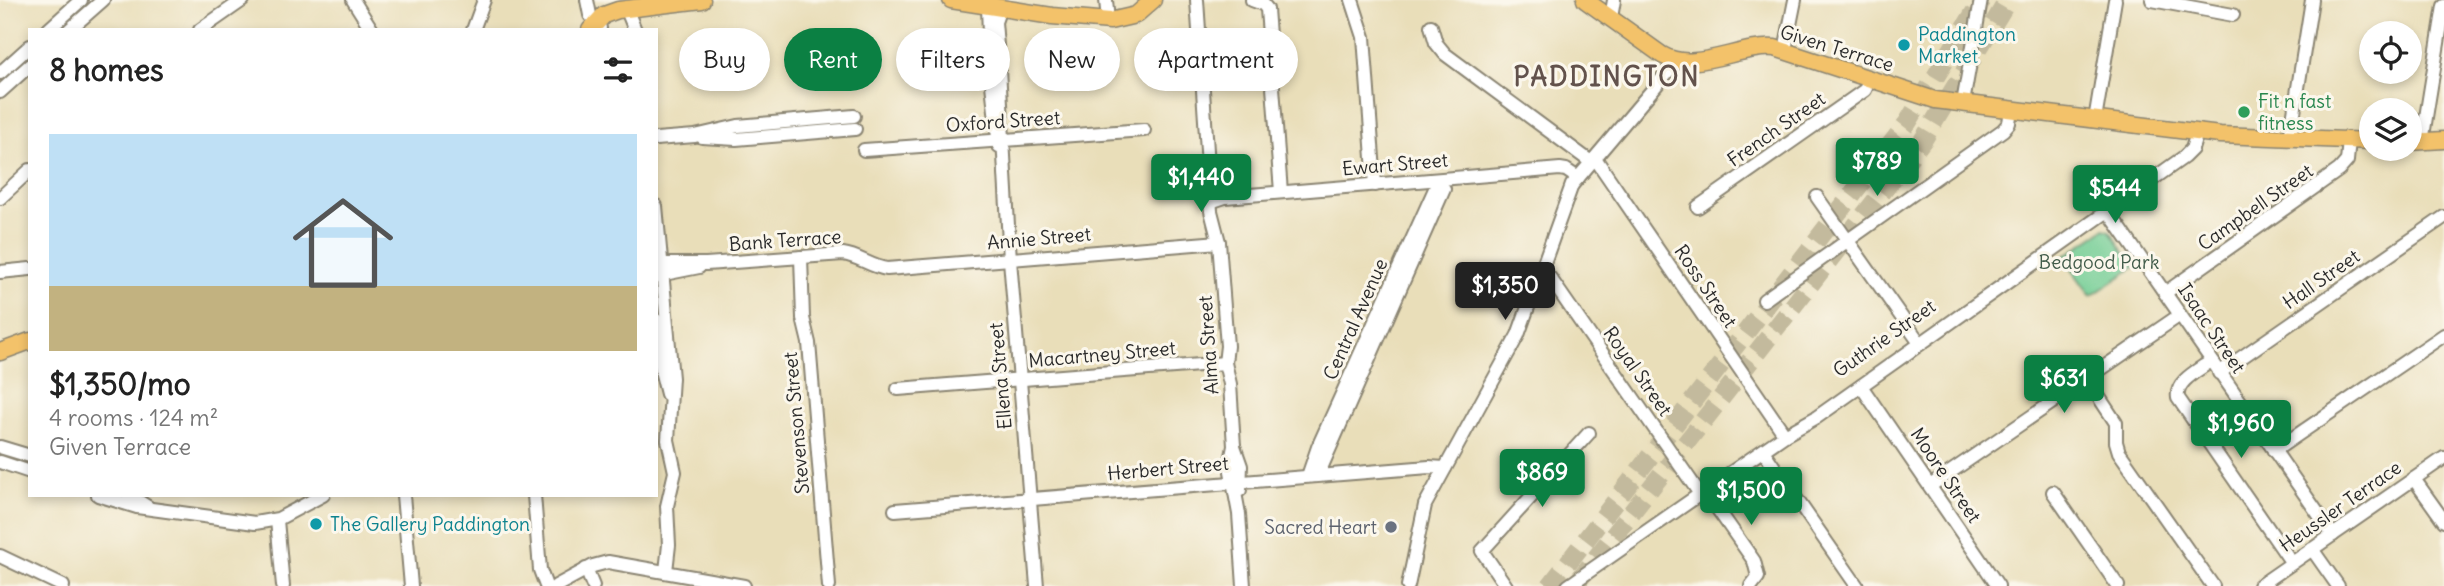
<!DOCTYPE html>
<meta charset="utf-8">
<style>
:root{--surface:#fff;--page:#f6f6f6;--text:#222;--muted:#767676;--accent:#0b8043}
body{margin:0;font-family:Delius,sans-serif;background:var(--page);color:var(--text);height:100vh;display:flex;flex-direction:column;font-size:26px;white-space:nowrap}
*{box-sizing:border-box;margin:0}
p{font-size:23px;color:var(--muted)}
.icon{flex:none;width:38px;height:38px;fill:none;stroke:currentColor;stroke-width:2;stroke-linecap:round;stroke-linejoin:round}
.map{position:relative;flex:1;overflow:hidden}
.side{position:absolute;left:28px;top:28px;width:630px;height:469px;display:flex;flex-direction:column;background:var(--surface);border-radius:0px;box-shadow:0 4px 10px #0003}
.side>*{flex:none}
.banner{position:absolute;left:679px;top:28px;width:665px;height:63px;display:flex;gap:14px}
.tools{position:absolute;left:2359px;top:21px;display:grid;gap:14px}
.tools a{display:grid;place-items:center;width:63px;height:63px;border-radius:50%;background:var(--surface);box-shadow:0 4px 10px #0003;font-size:35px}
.price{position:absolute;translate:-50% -60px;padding:0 16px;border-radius:7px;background:var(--accent);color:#fff;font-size:23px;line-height:46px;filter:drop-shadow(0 2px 4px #0008)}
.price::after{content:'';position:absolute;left:50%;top:42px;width:21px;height:16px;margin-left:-10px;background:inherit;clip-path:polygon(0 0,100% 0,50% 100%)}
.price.current{background:#222;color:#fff}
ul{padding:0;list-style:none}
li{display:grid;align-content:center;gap:14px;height:371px;padding:0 21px}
li span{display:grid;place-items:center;height:217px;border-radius:0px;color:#555}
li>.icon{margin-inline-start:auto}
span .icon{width:126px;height:126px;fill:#fffc;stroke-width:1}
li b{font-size:30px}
h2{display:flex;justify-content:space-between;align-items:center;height:84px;padding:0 21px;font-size:30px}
.pill{padding:0 24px;border-radius:32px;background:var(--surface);box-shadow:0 4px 10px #0003;font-size:24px;line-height:63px}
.pill.current{background:var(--accent);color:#fff}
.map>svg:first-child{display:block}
.green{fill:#73cd94;stroke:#4f7c60;stroke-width:2}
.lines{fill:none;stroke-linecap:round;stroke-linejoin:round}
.highway-tunnel{stroke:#c3ba9d;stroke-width:19;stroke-dasharray:19 10;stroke-linecap:butt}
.minor-casing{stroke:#8a8472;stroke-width:16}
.major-casing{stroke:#8a8472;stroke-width:19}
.minor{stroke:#fff;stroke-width:12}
.major{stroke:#f3c26a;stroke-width:16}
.culture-dot{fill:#0f9aa8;stroke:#fbf7ec;stroke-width:2.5}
.leisure-dot{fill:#2e9e5b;stroke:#fbf7ec;stroke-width:2.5}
.worship-dot{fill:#6b7280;stroke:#fbf7ec;stroke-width:2.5}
.labels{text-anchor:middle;stroke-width:6;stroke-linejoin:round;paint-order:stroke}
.culture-label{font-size:19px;fill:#0d838f;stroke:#fbf7ec;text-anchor:start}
.street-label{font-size:19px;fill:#2b2b2b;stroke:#fbf7ec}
.leisure-label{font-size:19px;fill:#27864d;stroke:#fbf7ec;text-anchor:start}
.park-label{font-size:19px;fill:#415c4a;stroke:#fbf7ec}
.worship-label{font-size:19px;fill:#5b616d;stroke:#fbf7ec;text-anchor:end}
.district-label{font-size:26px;font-weight:bold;letter-spacing:2px;fill:#62524c;stroke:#fbf7ec}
</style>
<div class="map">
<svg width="2444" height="586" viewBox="0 0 2444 586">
<rect width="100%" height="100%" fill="#fbf7ec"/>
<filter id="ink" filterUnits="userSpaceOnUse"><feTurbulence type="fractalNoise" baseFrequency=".0143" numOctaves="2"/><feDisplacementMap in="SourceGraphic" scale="14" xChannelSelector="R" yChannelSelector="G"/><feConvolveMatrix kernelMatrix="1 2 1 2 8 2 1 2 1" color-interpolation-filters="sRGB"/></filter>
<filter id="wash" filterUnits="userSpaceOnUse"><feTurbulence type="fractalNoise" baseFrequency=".00686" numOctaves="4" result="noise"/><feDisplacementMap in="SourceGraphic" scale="28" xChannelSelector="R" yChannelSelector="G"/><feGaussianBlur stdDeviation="1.57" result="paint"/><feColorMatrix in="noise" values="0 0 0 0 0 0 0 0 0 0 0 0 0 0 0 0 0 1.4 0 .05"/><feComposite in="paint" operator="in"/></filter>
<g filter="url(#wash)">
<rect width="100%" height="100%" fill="#e9deb9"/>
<polygon class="green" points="2105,229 2110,231 2135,267 2091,296 2063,257"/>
</g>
<g filter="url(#ink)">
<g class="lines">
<g class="highway-tunnel">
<polyline points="1578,581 1923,140 2008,0"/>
<polyline points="1550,586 1908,122 1982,0"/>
</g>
<defs>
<g id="minor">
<polyline points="353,0 372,30"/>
<polyline points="587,0 590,15 600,28"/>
<polyline points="1106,0 1108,21"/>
<polyline points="1197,0 1211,211 1219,242 1227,346 1225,363 1230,384 1234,446 1230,466 1239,514 1244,586"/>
<polyline points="1252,0 1263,4 1267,9 1281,192"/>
<polyline points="1352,0 1364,37 1375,185"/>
<polyline points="2152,0 2233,15"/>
<polyline points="988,6 989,35 999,69 995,22 1000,8"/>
<polyline points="626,8 635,30"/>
<polyline points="1611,18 1614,0"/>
<polyline points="1431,26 1436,43 1445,54 1591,162"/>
<polyline points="48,30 81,0"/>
<polyline points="69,30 103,0"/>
<polyline points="200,30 243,0"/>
<polyline points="473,30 484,0"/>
<polyline points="1785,50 1795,0"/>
<polyline points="992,60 991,76 999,146"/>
<polyline points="999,69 1010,260 1037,586"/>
<polyline points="0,73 30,46"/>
<polyline points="0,92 30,65"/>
<polyline points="1963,103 1981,0"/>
<polyline points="2095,120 2115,0"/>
<polyline points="702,137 736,139 855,129"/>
<polyline points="2290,138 2312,0"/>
<polyline points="656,139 695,136 738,126 854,116"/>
<polyline points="2422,142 2444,6"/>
<polyline points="864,150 1144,130"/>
<polyline points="1595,158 1785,435"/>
<polyline points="1817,197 1917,339"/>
<polyline points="0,198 30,170"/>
<polyline points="1210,202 1225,197 1560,169 1566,170 1578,178"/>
<polyline points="656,206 672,378 668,440 675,472 667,506 669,545 666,571"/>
<polyline points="1698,207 1865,90 1870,79"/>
<polyline points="2108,211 2333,535"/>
<polyline points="801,257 803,318 809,343 829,586"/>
<path d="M 663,264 L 706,264 L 843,254 C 859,256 871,267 887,269 L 1219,242"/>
<polyline points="0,272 30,269"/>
<polyline points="1542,273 1550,278 1700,494"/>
<polyline points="664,274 699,267"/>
<polyline points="2165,293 2339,170 2347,161 2349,140"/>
<polyline points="1764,300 2003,130 2009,123 2011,109"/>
<polyline points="656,320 662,374 667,394"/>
<path d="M 2211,361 C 2199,370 2175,381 2178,398 L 2292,563"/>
<polyline points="2219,373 2444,217"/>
<polyline points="2087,379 2116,423 2116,442 2119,452 2213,586"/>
<polyline points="1861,386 1998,586"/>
<polyline points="898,389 1225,363"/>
<polyline points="1234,446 1241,466 1240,490"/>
<polyline points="0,447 30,456"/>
<polyline points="1763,451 1857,586"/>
<polyline points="2274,451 2444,335"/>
<polyline points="0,462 30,472"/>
<polyline points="1318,475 1444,189"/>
<polyline points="1308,476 1318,447 1439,180"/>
<polyline points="2414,479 2444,521"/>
<polyline points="1930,486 2180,315"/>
<polyline points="1705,491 1754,561 1758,577 1751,586"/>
<polyline points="2053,492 2118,586"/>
<polyline points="98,495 137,507 255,523 278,519 323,495"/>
<polyline points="129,495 148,507"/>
<polyline points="403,495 411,586"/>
<polyline points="534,495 540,570 546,586"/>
<polyline points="895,510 1429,467 1445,468"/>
<polyline points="277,520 283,586"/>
<polyline points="2312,549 2338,586"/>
<polyline points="0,556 63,586"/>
<polyline points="586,569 593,586"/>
<polyline points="556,586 593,566 608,562 744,586"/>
<polyline points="1408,586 1425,505 1518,335 1572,185 1676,62"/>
<polyline points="1506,586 1482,551 1589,433"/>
<polyline points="1568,586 1785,435 1817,417 2184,157 2192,149 2197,133"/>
<polyline points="2259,586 2444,458"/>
</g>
<g id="major">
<polyline points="951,0 1052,16 1110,21 1136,15 1153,0"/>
<path d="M 1585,0 L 1662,55 C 1694,74 1739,45 1775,48 L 1935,100 L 2220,135 L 2371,141"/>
<polyline points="590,30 604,15 618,10 702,0"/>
<polyline points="2410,142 2444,140"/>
<polyline points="0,352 30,341"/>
</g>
</defs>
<use href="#minor" class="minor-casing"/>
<use href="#major" class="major-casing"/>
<use href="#minor" class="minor"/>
<use href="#major" class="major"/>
</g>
</g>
<g class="culture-dot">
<circle cx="1904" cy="45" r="7"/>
<circle cx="316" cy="524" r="7"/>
</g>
<circle class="leisure-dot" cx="2244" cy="112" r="7"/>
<circle class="worship-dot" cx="1391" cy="527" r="7"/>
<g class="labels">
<g class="culture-label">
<text x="1918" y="41">Paddington<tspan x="1918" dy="22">Market</tspan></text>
<text x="330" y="531">The Gallery Paddington</text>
</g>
<g class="street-label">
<text transform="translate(1837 48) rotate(17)" y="7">Given Terrace</text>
<text transform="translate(1003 121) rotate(-4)" y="7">Oxford Street</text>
<text transform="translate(1776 129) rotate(-35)" y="7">French Street</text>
<text transform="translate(1395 164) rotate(-5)" y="7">Ewart Street</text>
<text transform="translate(2255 207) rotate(-35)" y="7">Campbell Street</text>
<text transform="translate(1039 238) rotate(-5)" y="7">Annie Street</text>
<text transform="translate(785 240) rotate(-4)" y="7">Bank Terrace</text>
<text transform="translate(2321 279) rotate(-35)" y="7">Hall Street</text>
<text transform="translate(1706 286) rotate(56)" y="7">Ross Street</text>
<text transform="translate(1355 319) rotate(-66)" y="7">Central Avenue</text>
<text transform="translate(2212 328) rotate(56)" y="7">Isaac Street</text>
<text transform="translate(1884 338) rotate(-35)" y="7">Guthrie Street</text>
<text transform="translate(1208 345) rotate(-94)" y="7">Alma Street</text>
<text transform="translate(1102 354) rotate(-5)" y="7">Macartney Street</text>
<text transform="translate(1638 371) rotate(55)" y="7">Royal Street</text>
<text transform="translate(1000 376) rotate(-95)" y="7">Ellena Street</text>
<text transform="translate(796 423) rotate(-95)" y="7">Stevenson Street</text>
<text transform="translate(1168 468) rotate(-5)" y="7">Herbert Street</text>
<text transform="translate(1946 475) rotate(56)" y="7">Moore Street</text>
<text transform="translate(2340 506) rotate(-35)" y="7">Heussler Terrace</text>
</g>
<g class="leisure-label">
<text x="2258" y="108">Fit n fast<tspan x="2258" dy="22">fitness</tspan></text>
</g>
<g class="park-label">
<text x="2099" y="269">Bedgood Park</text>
</g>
<g class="worship-label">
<text x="1377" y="534">Sacred Heart</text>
</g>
<g class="district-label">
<text x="1607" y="86">PADDINGTON</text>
</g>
</g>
</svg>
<div class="tools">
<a><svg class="icon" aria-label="locate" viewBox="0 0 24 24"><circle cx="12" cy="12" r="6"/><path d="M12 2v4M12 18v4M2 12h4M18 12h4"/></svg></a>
<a><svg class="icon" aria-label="layers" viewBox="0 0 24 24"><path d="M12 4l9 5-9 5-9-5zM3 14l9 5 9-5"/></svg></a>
</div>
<b class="price" style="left:1877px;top:198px">$789</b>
<b class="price" style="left:1201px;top:214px">$1,440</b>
<b class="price" style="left:2115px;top:225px">$544</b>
<b class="price current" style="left:1505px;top:322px">$1,350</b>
<b class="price" style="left:2064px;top:415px">$631</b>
<b class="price" style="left:2241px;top:460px">$1,960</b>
<b class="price" style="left:1542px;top:509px">$869</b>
<b class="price" style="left:1751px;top:527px">$1,500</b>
<div class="banner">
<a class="pill">Buy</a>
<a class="pill current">Rent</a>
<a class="pill">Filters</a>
<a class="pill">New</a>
<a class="pill">Apartment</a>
</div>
<section class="side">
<h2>8 homes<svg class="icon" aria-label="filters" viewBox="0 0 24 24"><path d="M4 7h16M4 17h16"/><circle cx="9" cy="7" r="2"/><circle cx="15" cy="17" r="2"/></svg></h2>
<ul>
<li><span style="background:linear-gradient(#bfe0f5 70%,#c2b280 0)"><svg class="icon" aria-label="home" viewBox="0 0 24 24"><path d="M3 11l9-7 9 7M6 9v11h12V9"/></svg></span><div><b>$1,350/mo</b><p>4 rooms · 124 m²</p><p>Given Terrace</p></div></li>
</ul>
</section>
</div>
